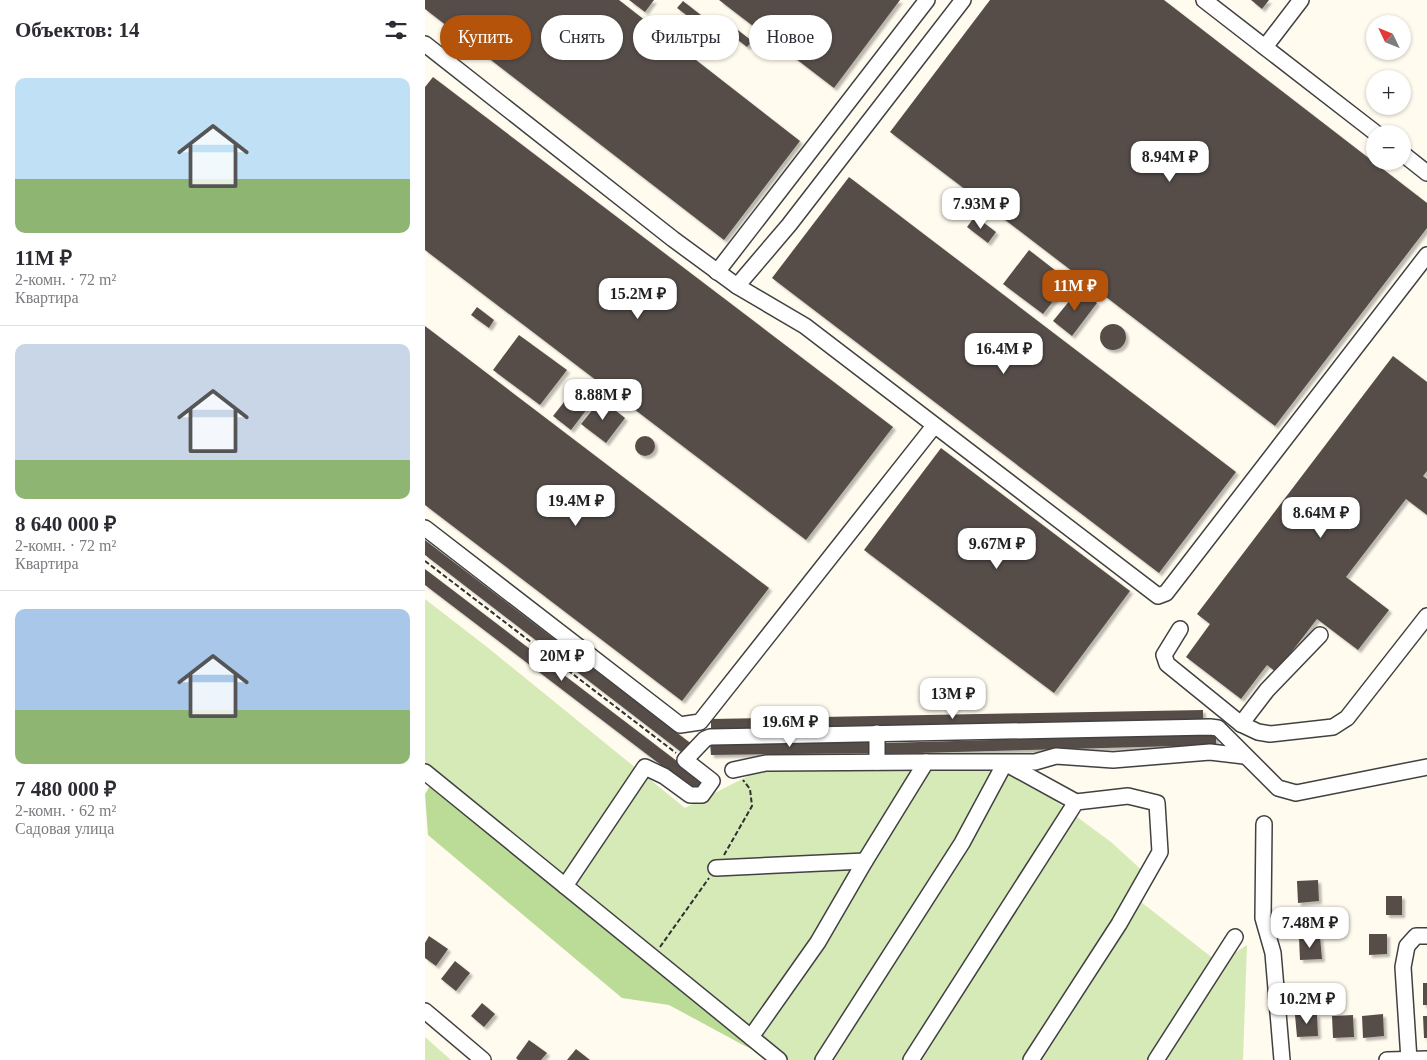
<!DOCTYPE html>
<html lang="ru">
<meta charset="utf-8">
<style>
:root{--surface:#fff;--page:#f2f2f3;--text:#2b2b33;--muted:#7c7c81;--line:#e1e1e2;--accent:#b45309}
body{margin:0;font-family:"Times New Roman",serif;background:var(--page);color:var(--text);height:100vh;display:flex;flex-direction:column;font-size:19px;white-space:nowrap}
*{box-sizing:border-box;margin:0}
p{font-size:16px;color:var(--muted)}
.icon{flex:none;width:28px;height:28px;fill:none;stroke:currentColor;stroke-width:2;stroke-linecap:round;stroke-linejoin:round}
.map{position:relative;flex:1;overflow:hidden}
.details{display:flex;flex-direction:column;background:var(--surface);width:425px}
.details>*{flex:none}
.guide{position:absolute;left:15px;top:15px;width:475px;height:45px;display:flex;gap:10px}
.needle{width:32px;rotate:313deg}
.buttons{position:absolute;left:941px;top:15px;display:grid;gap:10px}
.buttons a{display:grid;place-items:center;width:45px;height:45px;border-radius:50%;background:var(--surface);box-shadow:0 1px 4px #0004;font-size:25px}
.price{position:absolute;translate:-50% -42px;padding:0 11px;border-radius:10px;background:#fff;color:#222;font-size:16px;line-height:32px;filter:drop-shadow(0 1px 2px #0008)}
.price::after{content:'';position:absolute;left:50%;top:30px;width:15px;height:11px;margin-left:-8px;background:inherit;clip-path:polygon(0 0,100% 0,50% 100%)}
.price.on{background:var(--accent);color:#fff}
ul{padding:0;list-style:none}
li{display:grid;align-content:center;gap:10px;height:265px;padding:0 15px}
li+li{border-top:1px solid var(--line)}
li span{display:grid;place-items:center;height:155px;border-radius:10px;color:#555}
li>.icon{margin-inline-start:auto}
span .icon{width:90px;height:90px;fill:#fffc;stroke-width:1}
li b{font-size:21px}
h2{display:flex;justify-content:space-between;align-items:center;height:60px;padding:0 15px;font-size:21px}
.pill{padding:0 18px;border-radius:22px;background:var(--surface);box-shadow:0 1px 4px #0004;font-size:18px;line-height:45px}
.pill.on{background:var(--accent);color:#fff}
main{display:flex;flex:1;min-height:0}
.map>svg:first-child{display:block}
.green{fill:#d6eab8}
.forest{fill:#bbdc97}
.building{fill:#574e4a;filter:url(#shadow)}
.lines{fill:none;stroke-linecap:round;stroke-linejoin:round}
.minor-casing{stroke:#414141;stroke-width:18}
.path{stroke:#303030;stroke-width:2;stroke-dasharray:5 2.5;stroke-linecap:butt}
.minor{stroke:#fff;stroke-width:15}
</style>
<main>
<section class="details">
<h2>Объектов: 14<svg class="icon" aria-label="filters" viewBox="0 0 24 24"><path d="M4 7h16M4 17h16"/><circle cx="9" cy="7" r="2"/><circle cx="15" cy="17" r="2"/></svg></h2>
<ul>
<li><span style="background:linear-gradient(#bfe0f5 65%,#8fb573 0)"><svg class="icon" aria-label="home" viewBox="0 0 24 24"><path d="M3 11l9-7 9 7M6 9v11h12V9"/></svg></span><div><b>11M ₽</b><p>2-комн. · 72 m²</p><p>Квартира</p></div></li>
<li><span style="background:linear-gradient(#c9d6e8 75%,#8fb573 0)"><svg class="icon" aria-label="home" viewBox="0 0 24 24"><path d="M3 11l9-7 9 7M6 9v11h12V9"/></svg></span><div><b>8 640 000 ₽</b><p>2-комн. · 72 m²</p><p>Квартира</p></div></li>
<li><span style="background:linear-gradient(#a9c7e8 65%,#8fb573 0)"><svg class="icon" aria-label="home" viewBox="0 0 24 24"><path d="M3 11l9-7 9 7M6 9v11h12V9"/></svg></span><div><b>7 480 000 ₽</b><p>2-комн. · 62 m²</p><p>Садовая улица</p></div></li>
</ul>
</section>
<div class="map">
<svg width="1002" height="1060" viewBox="0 0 1002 1060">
<defs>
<filter id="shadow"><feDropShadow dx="3" dy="3" stdDeviation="1" flood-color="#0004"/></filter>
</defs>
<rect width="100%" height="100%" fill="#fffbef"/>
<g class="green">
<polygon points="0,599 62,647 260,808 333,771 583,766 686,842 721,874 711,898 794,963 822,945 818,1060 354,1060 0,772"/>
<polygon points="0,1037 26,1060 0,1060"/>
</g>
<polygon class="forest" points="9,779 352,1060 320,1046 244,1005 197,998 3,835 0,794"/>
<g class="building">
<polygon points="0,0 194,0 375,141 299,240 0,9"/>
<polygon points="204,0 229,0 220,12"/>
<polygon points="294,0 475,0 409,88"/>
<polygon points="565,0 739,0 1002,203 1002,228 850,426 465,132"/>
<polygon points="826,0 844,0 837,9"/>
<polygon points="258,1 281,19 276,26 252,8"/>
<polygon points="309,27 327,41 322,47 304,33"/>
<polygon points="8,77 468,427 381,540 0,250 0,87"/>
<polygon points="424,177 811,472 734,573 347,278"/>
<polygon points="550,216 571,232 563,243 542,227"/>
<polygon points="604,250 644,281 618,314 578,284"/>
<polygon points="654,289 672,303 647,336 628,321"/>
<polygon points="52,307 69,320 64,328 46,315"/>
<circle cx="688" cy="337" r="13"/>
<polygon points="0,326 344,588 257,701 0,505"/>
<polygon points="94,335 142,370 115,405 68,370"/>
<polygon points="968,356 1002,382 1002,471 998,476 1002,479 1002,515 981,499 921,577 964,610 933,650 892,619 851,672 842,665 816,699 761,657 785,624 772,614"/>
<polygon points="154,383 172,396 146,430 128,416"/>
<polygon points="176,399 200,418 181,443 156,424"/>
<circle cx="220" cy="446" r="10"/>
<polygon points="516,448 705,591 629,693 439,550"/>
<polygon points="0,540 268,745 260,755 0,555"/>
<polygon points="0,569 278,781 270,791 0,585"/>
<polygon points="778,710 778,721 286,731 286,719"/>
<polygon points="791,734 791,745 458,754 458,743"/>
<polygon points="444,741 444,753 286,755 285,743"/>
<polygon points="893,880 894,901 873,903 872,881"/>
<rect x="961" y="896" width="16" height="19"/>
<polygon points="944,934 962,934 962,954 944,955"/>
<polygon points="4,936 23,949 11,966 0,958 0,943"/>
<polygon points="895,937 897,959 875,960 874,938"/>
<polygon points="30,961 45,973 31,991 16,979"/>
<rect x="998" y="983" width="4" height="22"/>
<polygon points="57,1003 70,1014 59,1027 46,1016"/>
<polygon points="892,1014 893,1036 872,1037 870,1015"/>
<polygon points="958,1014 959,1036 938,1038 937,1016"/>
<polygon points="928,1015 929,1037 908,1038 907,1016"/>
<polygon points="998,1016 1002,1016 1002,1038 999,1038"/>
<polygon points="104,1040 122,1053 116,1060 93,1060 91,1058"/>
<polygon points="151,1049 165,1060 142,1060"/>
</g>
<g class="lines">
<defs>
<g id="minor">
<polyline points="779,0 952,134"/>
<polyline points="0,44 248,239 312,286 380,326 733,596 741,593 1002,255"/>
<polyline points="840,47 876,0"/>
<polyline points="978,154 1002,173"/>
<polyline points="292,272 502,0"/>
<polyline points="312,286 364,225 538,0"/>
<polyline points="0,528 255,725 275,722 509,426"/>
<polyline points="755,629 739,655 742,664 816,724 833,732 845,734 908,727 922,718 1002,616"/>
<polyline points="816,724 842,690 895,635"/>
<polyline points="452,733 452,762"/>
<polyline points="308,770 341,763 501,762"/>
<polyline points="0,772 354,1060"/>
<polyline points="839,824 838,918 848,953 857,1060"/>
<polyline points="291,868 440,861"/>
<polyline points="140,886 220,767 239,776 265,795 277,795 287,781 260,760 280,739 285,737 785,727 793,728 853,788 871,793 1002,767"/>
<polyline points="0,1011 58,1060"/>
<polyline points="326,1037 393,942 440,861 501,762 610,762 631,756 688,760 785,752 819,756"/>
<polyline points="398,1060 537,843 580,763 651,802"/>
<polyline points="486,1060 651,802 703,796 732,803 735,852 694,924 606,1060"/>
<polyline points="731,1060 810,937"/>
<polyline points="962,1060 1002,1059"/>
<polyline points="984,1060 978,967 982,946 991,936 1002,936"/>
</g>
</defs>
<use href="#minor" class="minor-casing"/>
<g class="path">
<polyline points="0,561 251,753"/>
<polyline points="299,855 327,806 325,789 318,780"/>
<polyline points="235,947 284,878"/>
</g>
<use href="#minor" class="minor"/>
</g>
</svg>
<div class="buttons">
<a><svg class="needle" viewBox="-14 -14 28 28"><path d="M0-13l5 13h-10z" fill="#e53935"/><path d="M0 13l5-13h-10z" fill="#7c7c81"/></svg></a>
<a>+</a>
<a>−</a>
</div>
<b class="price" style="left:745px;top:183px">8.94M ₽</b>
<b class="price" style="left:556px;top:230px">7.93M ₽</b>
<b class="price on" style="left:650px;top:312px">11M ₽</b>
<b class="price" style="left:213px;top:320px">15.2M ₽</b>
<b class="price" style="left:579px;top:375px">16.4M ₽</b>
<b class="price" style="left:178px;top:421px">8.88M ₽</b>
<b class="price" style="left:151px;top:527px">19.4M ₽</b>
<b class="price" style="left:896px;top:539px">8.64M ₽</b>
<b class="price" style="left:572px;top:570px">9.67M ₽</b>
<b class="price" style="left:137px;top:682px">20M ₽</b>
<b class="price" style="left:528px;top:720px">13M ₽</b>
<b class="price" style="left:365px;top:748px">19.6M ₽</b>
<b class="price" style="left:885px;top:949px">7.48M ₽</b>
<b class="price" style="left:882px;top:1025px">10.2M ₽</b>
<div class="guide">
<a class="pill on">Купить</a>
<a class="pill">Снять</a>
<a class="pill">Фильтры</a>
<a class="pill">Новое</a>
</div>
</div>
</main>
